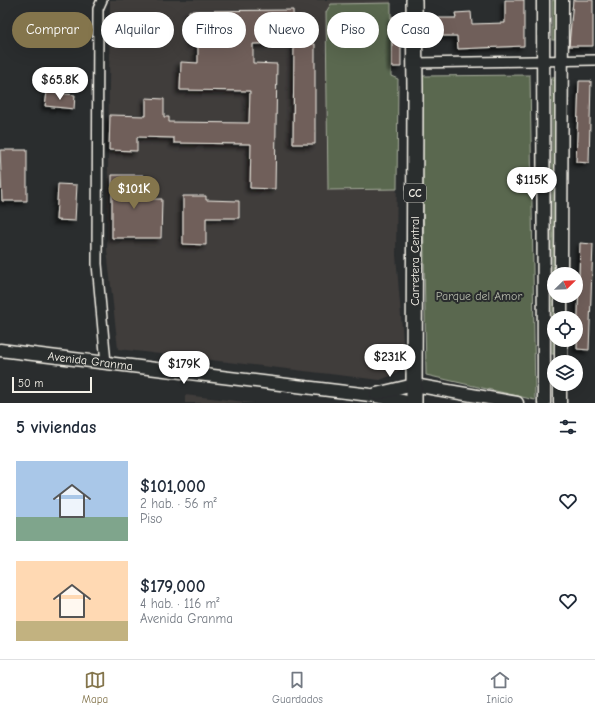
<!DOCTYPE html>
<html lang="es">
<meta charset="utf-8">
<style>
:root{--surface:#fff;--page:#f6f6f7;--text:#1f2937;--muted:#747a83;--line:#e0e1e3;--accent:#84754c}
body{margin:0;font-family:"Comic Neue",sans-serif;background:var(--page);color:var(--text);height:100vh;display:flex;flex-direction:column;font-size:15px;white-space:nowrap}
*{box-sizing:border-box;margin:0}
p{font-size:13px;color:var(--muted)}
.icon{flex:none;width:22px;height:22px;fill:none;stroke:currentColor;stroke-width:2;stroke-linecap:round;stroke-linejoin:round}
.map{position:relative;height:403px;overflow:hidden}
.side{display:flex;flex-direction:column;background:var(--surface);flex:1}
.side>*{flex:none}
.banner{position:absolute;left:12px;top:12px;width:571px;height:36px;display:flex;gap:8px}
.needle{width:26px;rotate:67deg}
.buttons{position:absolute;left:547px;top:267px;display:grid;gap:8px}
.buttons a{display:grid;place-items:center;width:36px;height:36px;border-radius:50%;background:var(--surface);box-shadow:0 4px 16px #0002;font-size:20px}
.scale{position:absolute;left:12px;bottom:10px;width:80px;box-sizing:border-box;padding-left:4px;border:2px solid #f4f1e8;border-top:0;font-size:11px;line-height:14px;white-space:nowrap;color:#f4f1e8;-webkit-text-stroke:3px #2a2d2e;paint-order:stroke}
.price{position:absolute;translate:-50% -34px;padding:0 9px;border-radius:14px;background:#fff;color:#222;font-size:13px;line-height:26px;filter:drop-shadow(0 1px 2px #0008)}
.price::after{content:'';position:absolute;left:50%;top:24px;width:12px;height:9px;margin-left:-6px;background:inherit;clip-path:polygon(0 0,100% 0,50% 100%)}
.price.selected{background:var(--accent);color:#fff}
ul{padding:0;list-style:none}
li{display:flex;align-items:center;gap:12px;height:100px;padding:0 16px}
li span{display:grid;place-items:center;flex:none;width:112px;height:80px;border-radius:0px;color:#555}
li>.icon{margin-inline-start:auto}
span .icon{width:48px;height:48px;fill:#fffc;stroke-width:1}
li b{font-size:17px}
h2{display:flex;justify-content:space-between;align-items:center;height:48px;padding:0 16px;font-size:17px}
.tag{padding:0 14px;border-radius:18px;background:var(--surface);box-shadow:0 4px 16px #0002;font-size:14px;line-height:36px}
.tag.selected{background:var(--accent);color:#fff}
.dock{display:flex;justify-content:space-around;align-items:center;height:56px;border-top:1px solid var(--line);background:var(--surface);font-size:11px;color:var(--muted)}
.dock a{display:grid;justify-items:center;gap:2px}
.dock .selected{color:var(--accent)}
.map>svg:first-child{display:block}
.built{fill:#3f3c3b}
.green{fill:#5a6850;stroke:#a7ac9c}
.building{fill:#705e5a;stroke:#f4f1e8;filter:url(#shadow)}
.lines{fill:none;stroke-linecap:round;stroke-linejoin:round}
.minor-casing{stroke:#f4f1e8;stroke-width:12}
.secondary-casing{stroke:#f4f1e8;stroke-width:15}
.trunk-casing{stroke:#f4f1e8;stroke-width:18}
.minor{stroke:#2a2d2e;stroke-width:9}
.secondary{stroke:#2a2d2e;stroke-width:12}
.trunk{stroke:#2a2d2e;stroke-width:15}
.labels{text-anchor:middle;stroke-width:4;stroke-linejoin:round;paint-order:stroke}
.shield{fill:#2a2d2e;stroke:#b7b6b0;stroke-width:1}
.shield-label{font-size:11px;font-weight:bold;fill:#f4f1e8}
.street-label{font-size:12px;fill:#f4f1e8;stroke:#2a2d2e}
.park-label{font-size:12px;fill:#b6baab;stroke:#2a2d2e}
</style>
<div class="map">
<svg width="595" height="403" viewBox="0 0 595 403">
<defs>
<filter id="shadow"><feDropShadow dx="-3.5" dy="3.5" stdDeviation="2" flood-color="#0009"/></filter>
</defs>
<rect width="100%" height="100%" fill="#2a2d2e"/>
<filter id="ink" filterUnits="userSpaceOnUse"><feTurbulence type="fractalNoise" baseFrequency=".025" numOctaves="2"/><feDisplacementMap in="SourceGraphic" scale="8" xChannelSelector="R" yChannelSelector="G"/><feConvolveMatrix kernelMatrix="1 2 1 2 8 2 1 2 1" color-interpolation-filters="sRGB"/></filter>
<g filter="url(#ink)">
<g class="built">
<polygon points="110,0 391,0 391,76 398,79 396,255 405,365 396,374 380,380 118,349 107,250"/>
<polygon points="185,395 254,403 185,403"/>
</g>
<g class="green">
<rect x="552" y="0" width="3" height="40"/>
<polygon points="391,3 391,76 398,79 397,189 328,190 326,12 331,4"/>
<polygon points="530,75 535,400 426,375 421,76"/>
<rect x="552" y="77" width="3" height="277"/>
</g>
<g class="building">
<polygon points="505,0 524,0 524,46 458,49 457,36 436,36 436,18 456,18 455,13 471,12 472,24 505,23"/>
<polygon points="573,0 593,0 593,46 569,46"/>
<polygon points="293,10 294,43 253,44 253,63 277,64 275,189 250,188 251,144 174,143 174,138 137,137 137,151 109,150 110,115 146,116 146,98 164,99 164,117 169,117 169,122 249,123 250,91 180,90 181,62 198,63 198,43 190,44 189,11"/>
<polygon points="401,16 401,67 392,67 392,17"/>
<polygon points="294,43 315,44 315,144 293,144"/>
<polygon points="579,81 591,81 589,163 576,162"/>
<polygon points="47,92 75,95 74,109 45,106"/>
<polygon points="0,150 27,150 27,201 2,201"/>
<polygon points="112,175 143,175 143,199 162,199 161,238 112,238"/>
<polygon points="58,184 77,185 75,221 56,220"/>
<polygon points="183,196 206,196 206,200 239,201 239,218 206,218 206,245 183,244"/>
<polygon points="580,243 593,244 589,350 577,349"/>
</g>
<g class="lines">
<defs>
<g id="minor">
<polyline points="102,0 98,9 97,264 106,363"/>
<polyline points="415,63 595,60"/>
</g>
<g id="secondary">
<polyline points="543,0 544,403"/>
<polyline points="561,274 562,0"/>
<polyline points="561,318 561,296"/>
<path id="s1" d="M 0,350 L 370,395 L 412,403"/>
<polyline points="561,362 561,340"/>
<polyline points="376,394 414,385 517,403"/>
<polyline points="560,403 560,384"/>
</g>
<polyline id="trunk" points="414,0 415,88 414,403"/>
</defs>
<use href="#minor" class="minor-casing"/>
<use href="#secondary" class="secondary-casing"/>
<use href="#trunk" class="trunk-casing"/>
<use href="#minor" class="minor"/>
<use href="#secondary" class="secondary"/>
<use href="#trunk" class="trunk"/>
</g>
</g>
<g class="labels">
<rect class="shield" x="404" y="184" width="22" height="18" rx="3"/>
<g class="shield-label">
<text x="415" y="197">CC</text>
</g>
<g class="street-label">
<text transform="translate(415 261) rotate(-90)" y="4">Carretera Central</text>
<text dy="4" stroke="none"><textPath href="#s1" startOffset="91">Avenida Granma</textPath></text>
</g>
<g class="park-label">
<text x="479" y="300">Parque del Amor</text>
</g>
</g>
</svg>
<div class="buttons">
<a><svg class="needle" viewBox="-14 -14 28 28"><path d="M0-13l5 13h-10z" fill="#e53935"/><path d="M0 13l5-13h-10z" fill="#747a83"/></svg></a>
<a><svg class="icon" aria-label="locate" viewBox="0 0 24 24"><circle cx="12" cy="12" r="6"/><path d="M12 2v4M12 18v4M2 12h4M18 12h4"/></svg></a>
<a><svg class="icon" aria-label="layers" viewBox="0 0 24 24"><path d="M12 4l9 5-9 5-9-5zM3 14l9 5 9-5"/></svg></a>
</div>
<div class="scale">50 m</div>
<b class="price" style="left:60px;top:101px">$65.8K</b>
<b class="price" style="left:532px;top:201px">$115K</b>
<b class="price selected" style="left:134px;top:210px">$101K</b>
<b class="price" style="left:390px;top:378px">$231K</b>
<b class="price" style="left:184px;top:385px">$179K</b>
<div class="banner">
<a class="tag selected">Comprar</a>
<a class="tag">Alquilar</a>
<a class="tag">Filtros</a>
<a class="tag">Nuevo</a>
<a class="tag">Piso</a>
<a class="tag">Casa</a>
</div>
</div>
<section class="side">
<h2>5 viviendas<svg class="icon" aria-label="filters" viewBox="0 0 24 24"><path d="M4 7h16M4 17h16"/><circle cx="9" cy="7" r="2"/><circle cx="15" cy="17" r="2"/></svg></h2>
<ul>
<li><span style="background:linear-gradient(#a9c7e8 70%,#7fa58c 0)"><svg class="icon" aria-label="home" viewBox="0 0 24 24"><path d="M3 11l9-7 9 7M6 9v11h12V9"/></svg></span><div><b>$101,000</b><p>2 hab. · 56 m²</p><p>Piso</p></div><svg class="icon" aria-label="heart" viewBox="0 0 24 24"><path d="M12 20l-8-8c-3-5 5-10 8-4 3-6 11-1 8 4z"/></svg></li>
<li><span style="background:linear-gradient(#ffd9b3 75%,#c2b280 0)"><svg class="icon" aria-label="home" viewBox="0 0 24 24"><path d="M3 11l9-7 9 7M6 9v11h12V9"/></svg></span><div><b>$179,000</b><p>4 hab. · 116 m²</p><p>Avenida Granma</p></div><svg class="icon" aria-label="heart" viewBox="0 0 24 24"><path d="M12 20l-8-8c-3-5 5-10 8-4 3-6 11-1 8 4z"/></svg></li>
</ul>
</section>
<nav class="dock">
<a class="selected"><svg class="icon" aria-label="map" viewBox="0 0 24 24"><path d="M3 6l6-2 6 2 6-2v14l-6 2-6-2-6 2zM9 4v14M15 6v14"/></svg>Mapa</a>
<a><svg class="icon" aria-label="saved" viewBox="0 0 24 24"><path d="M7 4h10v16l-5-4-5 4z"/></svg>Guardados</a>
<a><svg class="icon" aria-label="home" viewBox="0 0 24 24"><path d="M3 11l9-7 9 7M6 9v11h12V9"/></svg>Inicio</a>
</nav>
